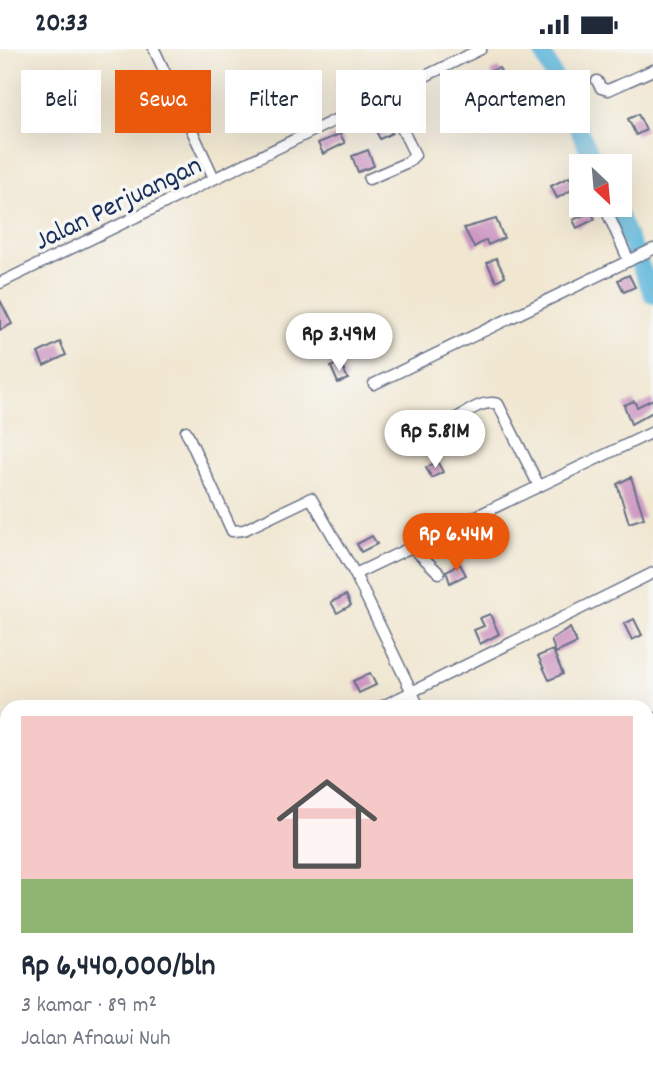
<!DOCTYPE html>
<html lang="id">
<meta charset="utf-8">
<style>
:root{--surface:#fff;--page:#f2f2f3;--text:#1f2937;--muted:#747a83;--line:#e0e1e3;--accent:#ea580c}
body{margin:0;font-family:Dekko,sans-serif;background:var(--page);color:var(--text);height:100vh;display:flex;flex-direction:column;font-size:26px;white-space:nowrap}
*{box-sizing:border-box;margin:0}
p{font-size:23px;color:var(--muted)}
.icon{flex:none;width:38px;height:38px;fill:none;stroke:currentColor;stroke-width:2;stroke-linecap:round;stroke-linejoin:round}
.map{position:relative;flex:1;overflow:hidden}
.sheet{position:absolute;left:0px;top:651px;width:654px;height:387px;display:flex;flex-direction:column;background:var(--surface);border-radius:21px 21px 0 0;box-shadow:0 7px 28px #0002}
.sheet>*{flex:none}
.banner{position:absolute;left:21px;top:21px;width:612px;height:63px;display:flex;gap:14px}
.needle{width:46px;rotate:154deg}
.fabs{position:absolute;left:569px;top:105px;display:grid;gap:14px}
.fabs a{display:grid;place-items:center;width:63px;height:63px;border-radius:0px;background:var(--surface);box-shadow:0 7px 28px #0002;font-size:35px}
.price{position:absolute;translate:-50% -60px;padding:0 16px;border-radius:24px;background:#fff;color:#222;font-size:23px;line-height:46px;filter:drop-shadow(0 2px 4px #0008)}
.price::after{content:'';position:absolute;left:50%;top:42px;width:21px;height:16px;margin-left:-10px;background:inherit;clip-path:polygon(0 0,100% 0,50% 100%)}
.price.on{background:var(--accent);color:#fff}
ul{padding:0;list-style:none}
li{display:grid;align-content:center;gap:14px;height:371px;padding:0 21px}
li+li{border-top:2px solid var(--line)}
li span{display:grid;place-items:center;height:217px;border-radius:0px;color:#555}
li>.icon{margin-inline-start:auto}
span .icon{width:126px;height:126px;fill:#fffc;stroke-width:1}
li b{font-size:30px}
.chip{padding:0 24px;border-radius:0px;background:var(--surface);box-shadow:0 7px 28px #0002;font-size:24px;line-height:63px}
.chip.on{background:var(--accent);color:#fff}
.status{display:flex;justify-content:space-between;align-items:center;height:49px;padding:0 35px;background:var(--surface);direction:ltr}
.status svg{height:19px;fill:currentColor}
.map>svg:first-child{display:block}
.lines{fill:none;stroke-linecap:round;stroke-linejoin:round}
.river{stroke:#5fb7dc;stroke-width:18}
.building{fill:#cd98c2}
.minor-casing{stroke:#666f86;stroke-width:13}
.minor{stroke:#fff;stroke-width:10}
.labels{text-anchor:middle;stroke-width:7;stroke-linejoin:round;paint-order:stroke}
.street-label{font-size:28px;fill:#1b2f5e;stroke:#f6f6f2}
</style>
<div class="status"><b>20:33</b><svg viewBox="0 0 49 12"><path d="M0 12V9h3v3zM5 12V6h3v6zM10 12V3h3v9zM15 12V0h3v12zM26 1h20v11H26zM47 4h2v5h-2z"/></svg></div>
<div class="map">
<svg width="653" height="1037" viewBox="0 0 653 1037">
<rect width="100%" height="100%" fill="#f6f6f2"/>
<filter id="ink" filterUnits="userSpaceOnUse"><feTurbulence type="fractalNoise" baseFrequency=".0143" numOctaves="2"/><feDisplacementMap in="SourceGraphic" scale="14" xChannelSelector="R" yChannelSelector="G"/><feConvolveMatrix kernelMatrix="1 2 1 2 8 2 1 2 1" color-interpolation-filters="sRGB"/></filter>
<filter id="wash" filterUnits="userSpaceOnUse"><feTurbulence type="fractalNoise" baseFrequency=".00686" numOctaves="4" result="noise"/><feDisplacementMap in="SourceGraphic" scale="28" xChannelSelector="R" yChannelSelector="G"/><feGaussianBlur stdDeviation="1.57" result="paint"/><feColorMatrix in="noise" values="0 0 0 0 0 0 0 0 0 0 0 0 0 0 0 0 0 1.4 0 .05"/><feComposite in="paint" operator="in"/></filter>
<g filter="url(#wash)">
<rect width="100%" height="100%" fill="#f1e7d1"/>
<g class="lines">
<g class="river">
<polyline points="541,0 596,117"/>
<polyline points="614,156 653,246"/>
</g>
</g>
<g id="blocks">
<g class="building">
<polygon points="499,19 508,38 493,46 490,39 495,36 491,22"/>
<polygon points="351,28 360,48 343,55 335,35"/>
<polygon points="477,35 484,49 474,54 468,40"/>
<polygon points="548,52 554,63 542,69 536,58"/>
<polygon points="380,61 392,84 380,90 368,67"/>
<polygon points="638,65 646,81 636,86 628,70"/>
<polygon points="340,85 345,94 323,105 318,94"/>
<polygon points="368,101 374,117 358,123 352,107"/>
<polygon points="569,128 575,139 557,149 551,137"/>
<polygon points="591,163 595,170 577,179 573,171"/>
<polygon points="496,170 504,189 488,196 486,191 474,198 464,179"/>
<polygon points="496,209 505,227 496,232 487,214"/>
<polygon points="629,226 635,238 624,243 618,231"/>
<polygon points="0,251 12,275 0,281"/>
<polygon points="60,293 66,306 44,317 38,304"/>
<polygon points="340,313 348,330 338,334 331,318"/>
<polygon points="653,350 653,363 631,375 624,356 634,352 637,358"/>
<polygon points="437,412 443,423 432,429 426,419"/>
<polygon points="631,428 644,469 629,474 617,435"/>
<polygon points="372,487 377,495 361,503 357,495"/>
<polygon points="460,515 466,526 450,534 446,522"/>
<polygon points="346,546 351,556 337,564 331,553"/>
<polygon points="490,565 499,585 480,595 474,581 484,577 480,569"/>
<polygon points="634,570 642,586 632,591 624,575"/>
<polygon points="570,579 577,594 556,604 551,591"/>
<polygon points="553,601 563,625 549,631 538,607"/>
<polygon points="370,624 376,636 359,644 353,632"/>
</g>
</g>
</g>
<g filter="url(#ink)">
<use href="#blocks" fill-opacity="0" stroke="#666f86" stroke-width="2"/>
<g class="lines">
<defs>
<g id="minor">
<polyline points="154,0 214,129"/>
<polyline points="597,32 601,39 608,41 653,21"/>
<polyline points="369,130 408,113 415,106 386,47"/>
<polyline points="604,156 629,212"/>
<polyline points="0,234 481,0"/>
<polyline points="374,335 653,200"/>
<path d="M 455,370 C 468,363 483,350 498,355 L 539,437"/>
<polyline points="186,382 232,482 244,481 311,449 355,525 419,658"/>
<polyline points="411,497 439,524"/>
<polyline points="355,525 653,383"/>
<polyline points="381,658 653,524"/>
<polyline points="648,671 653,669"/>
<polyline points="0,762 7,777"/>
<polyline points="0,843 7,840"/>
<polyline points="0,938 7,935"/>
<polyline points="0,968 7,982"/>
<polyline points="648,1005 653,1002"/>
<polyline points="648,1018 653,1030"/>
<polyline points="30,1031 33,1037"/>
<polyline points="97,1037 111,1031"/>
<polyline points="577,1037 592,1031"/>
</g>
</defs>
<use href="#minor" class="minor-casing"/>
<use href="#minor" class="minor"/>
</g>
</g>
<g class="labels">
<g class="street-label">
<text transform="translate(117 152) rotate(-26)" y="10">Jalan Perjuangan</text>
</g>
</g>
</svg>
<div class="fabs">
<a><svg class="needle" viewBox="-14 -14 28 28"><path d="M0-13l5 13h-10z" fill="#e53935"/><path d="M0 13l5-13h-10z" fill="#747a83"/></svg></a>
</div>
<b class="price" style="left:339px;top:324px">Rp 3.49M</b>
<b class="price" style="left:435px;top:421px">Rp 5.81M</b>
<b class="price on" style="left:456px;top:524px">Rp 6.44M</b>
<div class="banner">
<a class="chip">Beli</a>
<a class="chip on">Sewa</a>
<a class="chip">Filter</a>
<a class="chip">Baru</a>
<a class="chip">Apartemen</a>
</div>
<section class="sheet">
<ul>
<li><span style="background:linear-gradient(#f6c9c9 75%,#8fb573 0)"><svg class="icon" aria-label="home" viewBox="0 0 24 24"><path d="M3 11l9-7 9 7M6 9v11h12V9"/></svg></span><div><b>Rp 6,440,000/bln</b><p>3 kamar · 89 m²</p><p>Jalan Afnawi Nuh</p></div></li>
</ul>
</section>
</div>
